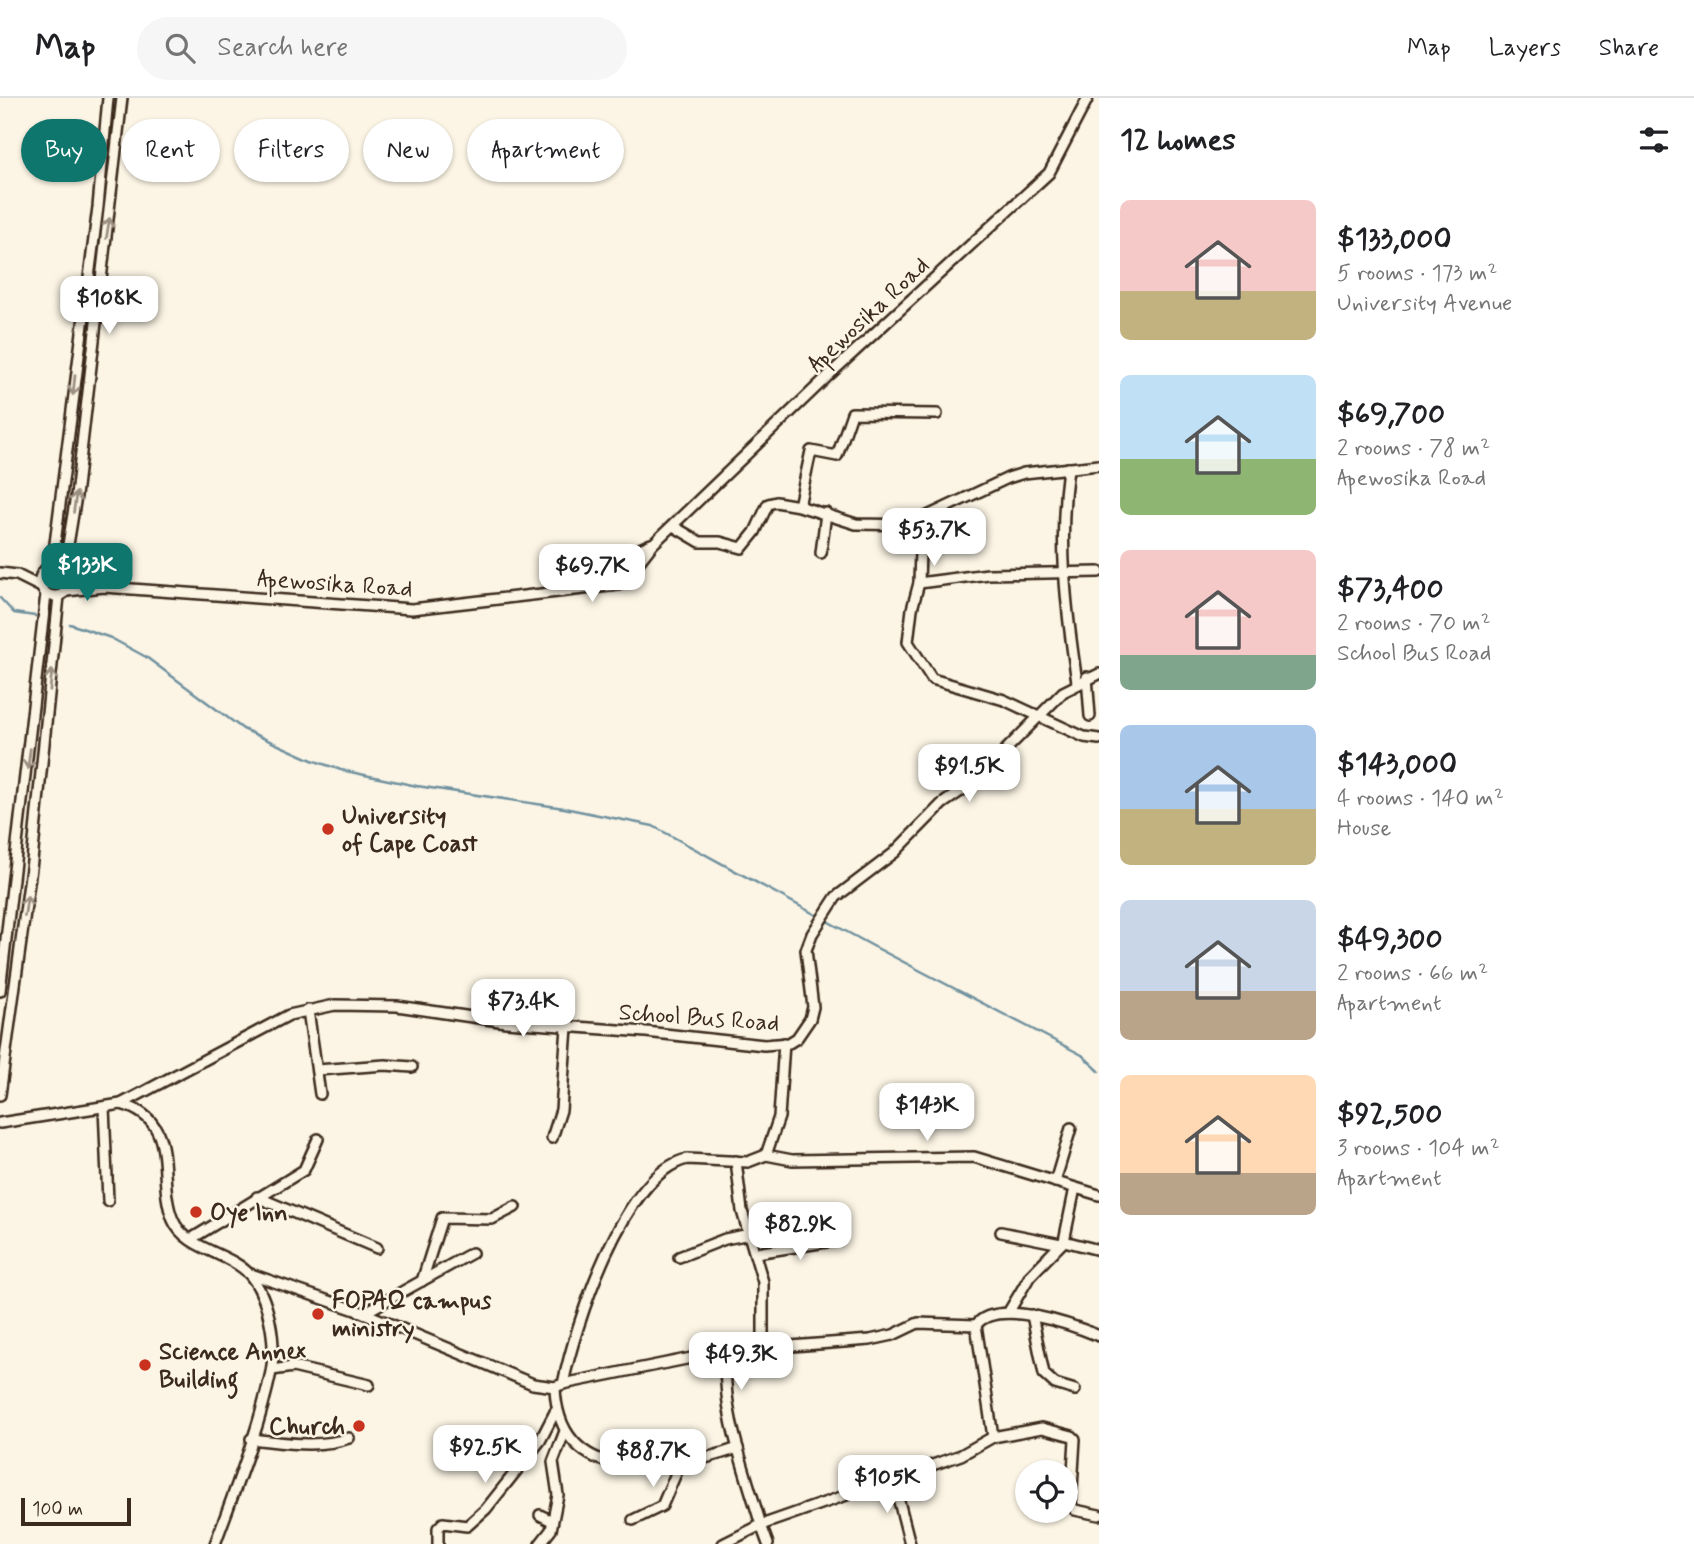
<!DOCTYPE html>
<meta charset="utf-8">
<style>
:root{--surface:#fff;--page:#f6f6f6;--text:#202124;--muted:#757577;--line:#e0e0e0;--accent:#0f766e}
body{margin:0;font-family:Mynerve,sans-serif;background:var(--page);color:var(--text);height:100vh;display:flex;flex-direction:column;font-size:26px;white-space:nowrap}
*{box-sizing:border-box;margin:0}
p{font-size:23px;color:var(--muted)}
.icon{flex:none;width:38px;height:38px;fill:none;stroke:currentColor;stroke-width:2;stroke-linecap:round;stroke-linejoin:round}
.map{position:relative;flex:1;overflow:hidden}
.drawer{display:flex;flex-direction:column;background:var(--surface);width:595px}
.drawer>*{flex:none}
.top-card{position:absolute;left:21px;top:21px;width:665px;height:63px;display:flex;gap:14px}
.buttons{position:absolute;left:1015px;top:1362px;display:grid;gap:14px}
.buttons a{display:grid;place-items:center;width:63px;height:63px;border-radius:50%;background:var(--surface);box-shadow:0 2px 5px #0004;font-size:35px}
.scale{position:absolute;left:21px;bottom:18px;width:110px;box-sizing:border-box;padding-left:7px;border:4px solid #3b2a1e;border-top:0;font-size:19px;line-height:24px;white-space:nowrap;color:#3b2a1e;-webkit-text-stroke:5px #fcf5e5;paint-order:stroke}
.price{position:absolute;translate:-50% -60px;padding:0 16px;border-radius:14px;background:#fff;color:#222;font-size:23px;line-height:46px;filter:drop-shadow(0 2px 4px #0008)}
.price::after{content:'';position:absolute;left:50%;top:42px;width:21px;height:16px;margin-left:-10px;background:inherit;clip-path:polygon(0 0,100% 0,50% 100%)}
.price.selected{background:var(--accent);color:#fff}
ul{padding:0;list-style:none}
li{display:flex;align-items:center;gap:21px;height:175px;padding:0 21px}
li span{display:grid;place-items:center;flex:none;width:196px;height:140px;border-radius:10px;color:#555}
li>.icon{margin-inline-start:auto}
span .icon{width:84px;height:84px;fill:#fffc;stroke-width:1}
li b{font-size:30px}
h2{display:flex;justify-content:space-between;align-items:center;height:84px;padding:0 21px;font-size:30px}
.tag{padding:0 24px;border-radius:32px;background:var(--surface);box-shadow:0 2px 5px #0004;font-size:24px;line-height:63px}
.tag.selected{background:var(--accent);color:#fff}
header{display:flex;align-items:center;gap:42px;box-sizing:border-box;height:98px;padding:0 35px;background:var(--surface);border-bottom:2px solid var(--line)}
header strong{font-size:33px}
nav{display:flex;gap:38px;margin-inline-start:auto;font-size:24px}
.search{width:490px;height:63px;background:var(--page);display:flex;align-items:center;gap:18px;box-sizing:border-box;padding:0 24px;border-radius:38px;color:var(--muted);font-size:26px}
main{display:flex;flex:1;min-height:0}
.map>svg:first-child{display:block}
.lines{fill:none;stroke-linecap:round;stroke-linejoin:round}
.stream{stroke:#70919f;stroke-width:2.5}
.minor-casing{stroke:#3b2a1e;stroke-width:14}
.minor{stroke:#fcf5e5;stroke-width:9}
.oneway{stroke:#9c9082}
.poi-dot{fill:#c8321e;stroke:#fcf5e5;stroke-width:2.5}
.labels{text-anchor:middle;stroke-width:5;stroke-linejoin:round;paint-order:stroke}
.street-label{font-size:24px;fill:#3b2a1e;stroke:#fcf5e5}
.poi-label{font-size:24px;font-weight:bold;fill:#3b2a1e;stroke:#fcf5e5;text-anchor:start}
</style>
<header>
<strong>Map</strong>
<div class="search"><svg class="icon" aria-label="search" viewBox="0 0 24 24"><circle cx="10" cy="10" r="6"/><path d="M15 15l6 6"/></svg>Search here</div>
<nav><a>Map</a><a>Layers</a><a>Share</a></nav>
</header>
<main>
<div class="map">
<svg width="1099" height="1446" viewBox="0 0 1099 1446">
<rect width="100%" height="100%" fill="#fcf5e5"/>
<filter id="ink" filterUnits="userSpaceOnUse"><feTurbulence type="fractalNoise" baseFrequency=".0143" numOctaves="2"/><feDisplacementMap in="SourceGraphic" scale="14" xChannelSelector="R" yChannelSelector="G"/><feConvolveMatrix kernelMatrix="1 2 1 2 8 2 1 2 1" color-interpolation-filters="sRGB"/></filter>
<g filter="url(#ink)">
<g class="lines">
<g class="stream">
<polyline points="0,500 14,515 35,518"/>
<polyline points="70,526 111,540 146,559 243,631 312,662 341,672 417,688 564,710 653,728 871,847 1082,957 1099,973"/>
</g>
<defs>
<g id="minor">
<polyline points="1099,367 1024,375 1008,380 921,421 919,485 912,511 908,544 932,581 1004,602 1084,639 1099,641"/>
<path d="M 1068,370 C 1058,443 1066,511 1077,584"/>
<polyline points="799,408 811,353 837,358 852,315 937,316"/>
<polyline points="673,428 700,444 720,444 742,450 755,434 768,406 776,404 799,408 856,426 918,427"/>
<polyline points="821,455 826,415"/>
<circle cx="616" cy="475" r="12"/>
<polyline points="613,463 651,446"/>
<circle cx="55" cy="483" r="15"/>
<polyline points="52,469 98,109 108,0"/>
<polyline points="64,471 76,398 122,0"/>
<polyline points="0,475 17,477 41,489"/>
<polyline points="628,478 653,446 829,277 1049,75 1088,0"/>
<polyline points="70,482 99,488"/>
<polyline points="919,485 988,476 1099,474"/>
<polyline points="566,492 608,466"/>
<polyline points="66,493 104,489 412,511 618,487"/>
<polyline points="1087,579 1090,618"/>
<polyline points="0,893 46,496"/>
<polyline points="308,912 320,996"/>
<polyline points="317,972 385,967 412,969"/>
<polyline points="0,997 32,763 59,498"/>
<polyline points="121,1006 289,917 335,907 397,908 506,924 646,934 764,947 789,945 797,940 810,921 813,909 806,852 812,836 836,799 894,755 942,706 974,684 1063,594 1099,576"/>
<polyline points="104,1009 108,1103"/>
<path d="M 0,1025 L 121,1006 C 182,1023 155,1079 173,1122 C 186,1152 230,1154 250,1177 C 269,1200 277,1245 271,1274 C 259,1332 235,1391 215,1446"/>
<polyline points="552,1040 561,1012 567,929"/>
<polyline points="766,1057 792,1062 974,1059 1099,1097"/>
<polyline points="736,1063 742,1113 763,1184 763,1249"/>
<polyline points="1055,1084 1071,1030"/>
<polyline points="257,1099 377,1150"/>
<polyline points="1001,1134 1061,1146"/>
<polyline points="191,1141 304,1072 318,1041"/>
<polyline points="1064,1143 1099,1152"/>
<polyline points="756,1155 839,1142"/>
<polyline points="679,1159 725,1141 750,1136"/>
<path d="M 248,1175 L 364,1215 L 533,1286 L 555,1289 L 563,1286 C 575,1228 623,1076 687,1061 L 748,1064 L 766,1057 L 779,1019 L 784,945"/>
<polyline points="422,1183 442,1120 492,1121 515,1109"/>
<polyline points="364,1215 472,1155"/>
<polyline points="1008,1215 1030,1178 1064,1143 1075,1090"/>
<polyline points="1032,1217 1044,1276 1055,1286 1075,1292"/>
<polyline points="976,1227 993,1339"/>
<path d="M 1099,1238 C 1073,1227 997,1200 976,1227 L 918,1225 L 893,1237 L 870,1242 L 726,1253 C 721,1313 744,1369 761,1427 L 961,1357 L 993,1339 L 1042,1330 L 1072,1338 L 1075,1341 L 1071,1407 L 1075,1412 L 1099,1417"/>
<polyline points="272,1272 293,1269 369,1287"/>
<polyline points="563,1286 726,1253"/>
<path d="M 555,1289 C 558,1392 670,1374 738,1350"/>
<path d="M 251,1341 C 282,1344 318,1351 349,1340"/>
<polyline points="893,1380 910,1446"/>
<polyline points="540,1417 552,1423"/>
<polyline points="633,1422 662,1408 680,1366"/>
<polyline points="438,1446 438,1430 443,1425 467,1428 486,1411 540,1343 555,1314"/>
<polyline points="540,1446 551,1432 558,1397 553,1364 565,1333"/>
<polyline points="723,1446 761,1427 768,1446"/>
</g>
</defs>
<use href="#minor" class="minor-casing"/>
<use href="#minor" class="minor"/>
</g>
<defs><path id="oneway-shaft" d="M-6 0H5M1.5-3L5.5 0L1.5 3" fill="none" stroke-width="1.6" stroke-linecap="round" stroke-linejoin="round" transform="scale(1.75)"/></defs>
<g class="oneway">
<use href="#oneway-shaft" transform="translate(108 130) rotate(-81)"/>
<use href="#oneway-shaft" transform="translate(74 287) rotate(96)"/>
<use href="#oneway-shaft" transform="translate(75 404) rotate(-82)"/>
<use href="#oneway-shaft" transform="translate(51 582) rotate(-84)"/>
<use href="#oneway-shaft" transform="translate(29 661) rotate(97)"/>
<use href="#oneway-shaft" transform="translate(26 808) rotate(-82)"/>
</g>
</g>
<g class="poi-dot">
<circle cx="328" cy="731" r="7"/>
<circle cx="196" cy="1114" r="7"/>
<circle cx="318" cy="1216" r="7"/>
<circle cx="145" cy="1267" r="7"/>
<circle cx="359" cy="1328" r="7"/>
</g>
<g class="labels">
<g class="street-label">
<text transform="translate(868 216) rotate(-43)" y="8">Apewosika Road</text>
<text transform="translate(335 485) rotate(4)" y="8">Apewosika Road</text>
<text transform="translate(699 919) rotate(4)" y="8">School Bus Road</text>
</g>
<g class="poi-label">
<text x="342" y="725">University<tspan x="342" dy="28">of Cape Coast</tspan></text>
<text x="210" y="1122">Oye Inn</text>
<text x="332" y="1210">FOPAQ campus<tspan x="332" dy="28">ministry</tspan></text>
<text x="159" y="1261">Science Annex<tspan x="159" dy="28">Building</tspan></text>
<text x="345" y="1336" text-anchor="end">Church</text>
</g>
</g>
</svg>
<div class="buttons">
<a><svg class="icon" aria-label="locate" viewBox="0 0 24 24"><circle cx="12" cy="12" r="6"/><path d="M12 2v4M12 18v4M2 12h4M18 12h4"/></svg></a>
</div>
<div class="scale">100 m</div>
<b class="price" style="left:109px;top:238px">$108K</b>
<b class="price" style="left:934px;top:470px">$53.7K</b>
<b class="price selected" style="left:87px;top:505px">$133K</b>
<b class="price" style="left:592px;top:506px">$69.7K</b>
<b class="price" style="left:969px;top:706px">$91.5K</b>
<b class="price" style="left:523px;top:941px">$73.4K</b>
<b class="price" style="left:927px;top:1045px">$143K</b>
<b class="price" style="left:800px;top:1164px">$82.9K</b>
<b class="price" style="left:741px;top:1294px">$49.3K</b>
<b class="price" style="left:485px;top:1387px">$92.5K</b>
<b class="price" style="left:653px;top:1391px">$88.7K</b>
<b class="price" style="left:887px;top:1417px">$105K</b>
<div class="top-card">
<a class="tag selected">Buy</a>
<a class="tag">Rent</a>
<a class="tag">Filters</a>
<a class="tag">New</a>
<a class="tag">Apartment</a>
</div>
</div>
<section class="drawer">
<h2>12 homes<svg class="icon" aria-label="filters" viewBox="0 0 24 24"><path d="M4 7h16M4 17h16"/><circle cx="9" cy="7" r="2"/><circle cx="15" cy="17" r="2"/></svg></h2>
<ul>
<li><span style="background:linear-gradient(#f6c9c9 65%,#c2b280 0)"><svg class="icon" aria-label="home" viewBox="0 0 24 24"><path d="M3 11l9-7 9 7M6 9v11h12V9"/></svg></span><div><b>$133,000</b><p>5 rooms · 173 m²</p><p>University Avenue</p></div></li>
<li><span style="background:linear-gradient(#bfe0f5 60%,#8fb573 0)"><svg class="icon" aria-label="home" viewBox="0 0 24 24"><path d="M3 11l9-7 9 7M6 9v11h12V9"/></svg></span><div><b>$69,700</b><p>2 rooms · 78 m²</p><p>Apewosika Road</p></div></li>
<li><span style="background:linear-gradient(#f6c9c9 75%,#7fa58c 0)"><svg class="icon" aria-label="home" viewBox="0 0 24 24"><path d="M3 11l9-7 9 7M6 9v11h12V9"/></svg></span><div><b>$73,400</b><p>2 rooms · 70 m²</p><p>School Bus Road</p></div></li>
<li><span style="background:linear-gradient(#a9c7e8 60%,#c2b280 0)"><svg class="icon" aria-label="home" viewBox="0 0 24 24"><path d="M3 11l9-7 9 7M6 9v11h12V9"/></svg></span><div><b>$143,000</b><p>4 rooms · 140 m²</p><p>House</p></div></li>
<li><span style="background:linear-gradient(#c9d6e8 65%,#b9a48a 0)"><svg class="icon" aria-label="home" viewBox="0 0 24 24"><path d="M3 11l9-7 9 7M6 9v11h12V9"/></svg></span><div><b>$49,300</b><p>2 rooms · 66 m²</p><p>Apartment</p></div></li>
<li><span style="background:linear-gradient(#ffd9b3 70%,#b9a48a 0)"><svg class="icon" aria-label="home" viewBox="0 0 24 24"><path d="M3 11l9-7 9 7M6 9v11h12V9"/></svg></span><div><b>$92,500</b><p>3 rooms · 104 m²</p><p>Apartment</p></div></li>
</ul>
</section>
</main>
